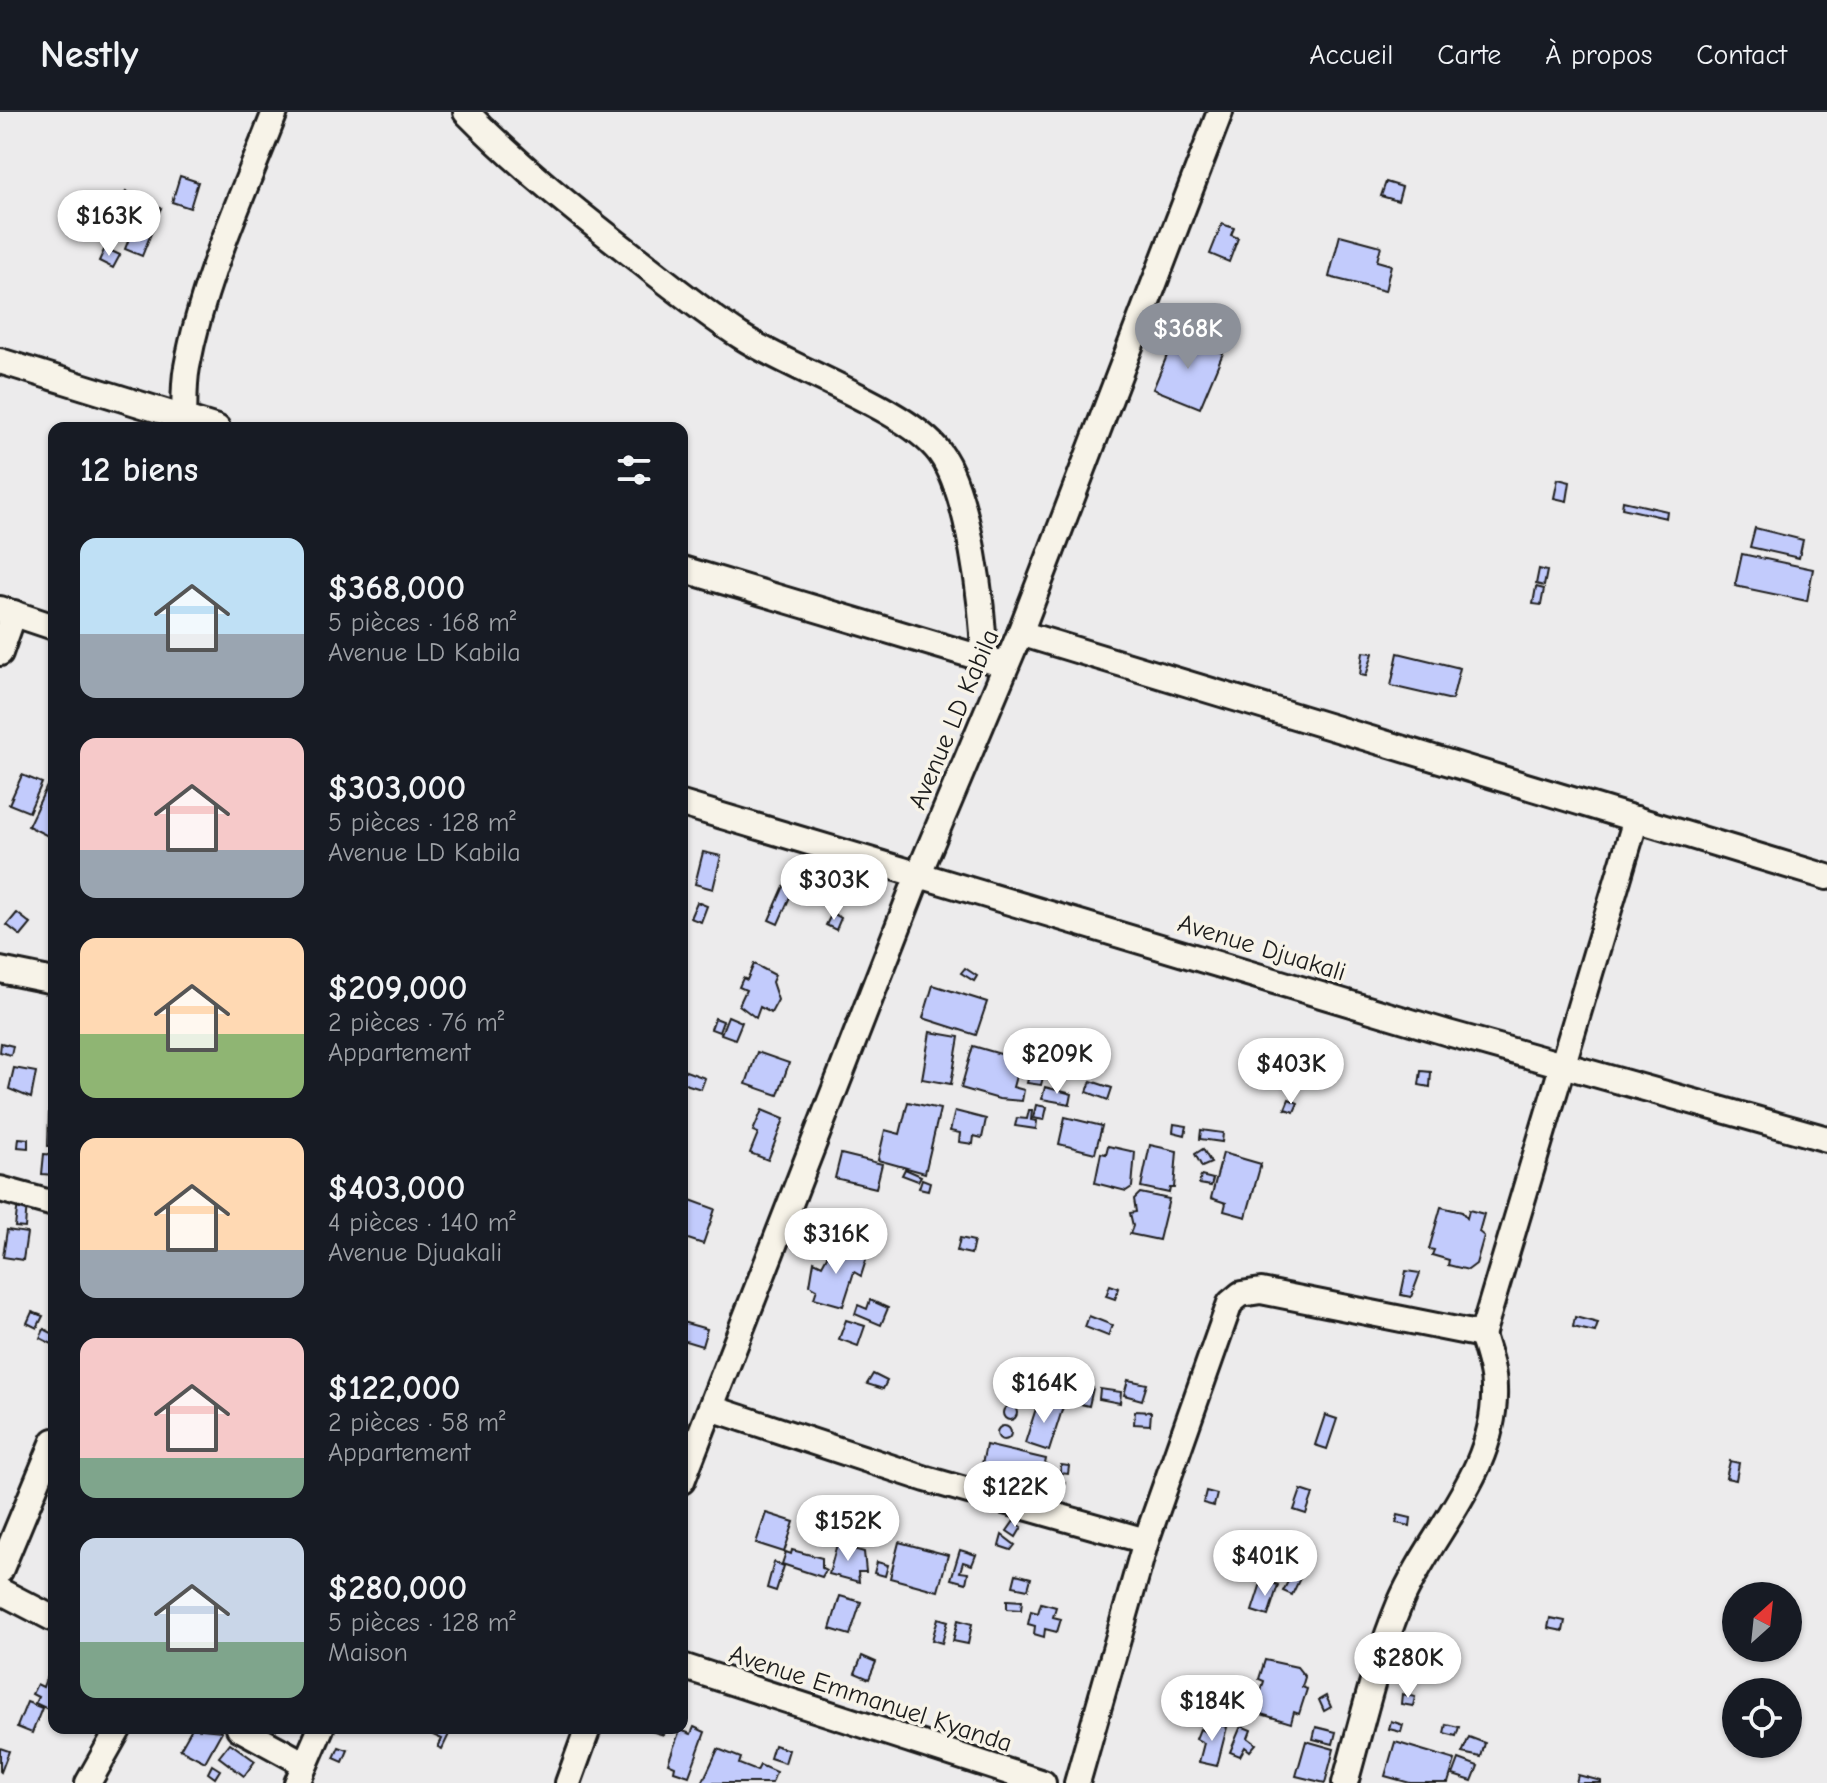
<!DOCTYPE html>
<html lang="fr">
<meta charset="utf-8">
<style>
:root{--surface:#171b24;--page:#20242c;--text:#f1f3f6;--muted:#9ea1a6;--line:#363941;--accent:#8c9099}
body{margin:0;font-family:"Comic Neue",sans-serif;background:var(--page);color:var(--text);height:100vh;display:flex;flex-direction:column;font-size:30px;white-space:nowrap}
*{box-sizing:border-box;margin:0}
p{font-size:26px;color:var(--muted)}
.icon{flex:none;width:44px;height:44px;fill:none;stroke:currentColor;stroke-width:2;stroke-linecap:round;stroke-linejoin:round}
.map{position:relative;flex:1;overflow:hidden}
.panel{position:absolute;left:48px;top:310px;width:640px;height:1312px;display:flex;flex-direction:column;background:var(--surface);border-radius:16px;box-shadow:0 2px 6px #0004}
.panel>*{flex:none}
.needle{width:52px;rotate:27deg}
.fabs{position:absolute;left:1722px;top:1470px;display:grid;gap:16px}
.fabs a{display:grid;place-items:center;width:80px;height:80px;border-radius:50%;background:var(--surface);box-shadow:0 2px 6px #0004;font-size:40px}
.price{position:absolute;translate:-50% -68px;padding:0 18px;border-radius:28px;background:#fff;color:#222;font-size:26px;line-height:52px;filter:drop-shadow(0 2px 4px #0008)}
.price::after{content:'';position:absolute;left:50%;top:48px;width:24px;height:18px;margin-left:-12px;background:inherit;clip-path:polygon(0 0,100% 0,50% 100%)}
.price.active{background:var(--accent);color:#fff}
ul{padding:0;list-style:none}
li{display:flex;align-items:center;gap:24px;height:200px;padding:0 32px}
li span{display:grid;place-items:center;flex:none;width:224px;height:160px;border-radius:16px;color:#555}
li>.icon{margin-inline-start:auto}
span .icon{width:96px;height:96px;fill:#fffc;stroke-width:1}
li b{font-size:34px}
h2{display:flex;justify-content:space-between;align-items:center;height:96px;padding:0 32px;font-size:34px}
header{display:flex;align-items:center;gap:48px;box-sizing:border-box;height:112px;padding:0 40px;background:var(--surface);border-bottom:2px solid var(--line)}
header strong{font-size:38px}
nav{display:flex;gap:44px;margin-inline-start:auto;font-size:28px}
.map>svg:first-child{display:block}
.building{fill:#c2cbfc;stroke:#1c1c1c;stroke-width:2}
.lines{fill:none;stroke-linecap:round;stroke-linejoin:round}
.minor-casing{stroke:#1c1c1c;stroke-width:30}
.minor{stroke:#f7f3e8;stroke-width:24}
.labels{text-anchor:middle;stroke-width:7;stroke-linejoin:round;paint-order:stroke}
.street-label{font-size:26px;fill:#1c1c1c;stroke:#f7f3e8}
</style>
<header>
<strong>Nestly</strong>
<nav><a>Accueil</a><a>Carte</a><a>À propos</a><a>Contact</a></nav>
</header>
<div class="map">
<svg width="1827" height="1671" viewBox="0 0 1827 1671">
<rect width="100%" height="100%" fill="#ecebec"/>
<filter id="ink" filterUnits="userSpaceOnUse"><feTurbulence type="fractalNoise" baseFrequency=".0125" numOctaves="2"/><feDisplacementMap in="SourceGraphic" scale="16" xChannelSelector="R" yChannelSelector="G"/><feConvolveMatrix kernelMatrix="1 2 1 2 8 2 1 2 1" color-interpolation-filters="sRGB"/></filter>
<g filter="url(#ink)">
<g class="building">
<polygon points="180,64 198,70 190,96 172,90"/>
<polygon points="1386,70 1402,75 1398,89 1381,84"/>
<polygon points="126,79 141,89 133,101 119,92"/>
<polygon points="141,89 161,96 154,111 136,104"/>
<polygon points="137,107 154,114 142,144 125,137"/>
<polygon points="1222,112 1234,116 1231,123 1238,126 1229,150 1210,142"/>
<polygon points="1340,123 1381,134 1377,149 1391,153 1385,179 1329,165"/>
<polygon points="105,136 120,143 113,156 99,149"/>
<polygon points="1176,222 1223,241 1200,296 1153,277"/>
<polygon points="1558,367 1570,370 1567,389 1554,386"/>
<polygon points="1623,389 1667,399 1666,406 1622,396"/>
<polygon points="1755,416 1803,428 1799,446 1750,435"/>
<polygon points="1742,442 1813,457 1807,489 1735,474"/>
<polygon points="1539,457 1547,459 1544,474 1536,472"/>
<polygon points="1536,475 1544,477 1541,493 1533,492"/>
<polygon points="1363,540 1373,541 1366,564 1360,563"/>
<polygon points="1398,541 1460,556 1452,588 1391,574"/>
<polygon points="22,663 42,671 29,700 9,692"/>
<polygon points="47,674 54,677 54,727 28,714"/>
<polygon points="703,740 721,744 713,777 695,772"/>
<polygon points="784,774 793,778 778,812 769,808"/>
<polygon points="697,790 707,794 701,810 690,806"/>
<polygon points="17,801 31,812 21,824 7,813"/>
<polygon points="832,801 841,806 836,818 826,813"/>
<polygon points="754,852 775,863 772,870 778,888 771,901 760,895 756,906 739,893 746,878 739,875 743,866 747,868"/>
<polygon points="965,856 977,864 974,869 961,861"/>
<polygon points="933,873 987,890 976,923 923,906"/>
<polygon points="728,904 742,910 735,927 721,922"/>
<polygon points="715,906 723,909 719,920 711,917"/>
<polygon points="930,920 959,925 951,972 922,967"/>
<polygon points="1,931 13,934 11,943 0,940"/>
<polygon points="973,934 1011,945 1010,951 1019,953 1013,975 1024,978 1022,989 999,987 961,976"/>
<polygon points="757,940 789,951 778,983 746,972"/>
<polygon points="1032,951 1046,954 1041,973 1027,971"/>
<polygon points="14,956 36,960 31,986 9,977"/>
<polygon points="683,958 705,966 701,977 682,971"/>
<polygon points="1421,959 1431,960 1430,975 1419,973"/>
<polygon points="1091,969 1112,976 1108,988 1087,980"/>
<polygon points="1045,975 1072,982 1070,992 1042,987"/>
<polygon points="1289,987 1298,991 1294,1000 1285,997"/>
<polygon points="908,990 940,997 925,1061 878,1048 885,1018 900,1022"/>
<polygon points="1036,993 1047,995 1044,1008 1033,1006"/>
<polygon points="762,998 784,1007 768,1048 750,1041 758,1021 753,1019"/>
<polygon points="1029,998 1032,998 1031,1008 1037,1009 1036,1017 1015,1014 1017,1006 1027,1007"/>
<polygon points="955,999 986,1007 982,1026 974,1024 973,1032 959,1030 960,1021 950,1019"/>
<polygon points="49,1000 54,1001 54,1034 48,1034"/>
<polygon points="1065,1005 1102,1014 1095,1041 1059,1032"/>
<polygon points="1174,1012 1187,1014 1185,1023 1173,1020"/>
<polygon points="1201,1018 1223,1021 1222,1030 1200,1027"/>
<polygon points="19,1026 28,1027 28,1036 18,1035"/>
<polygon points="1150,1033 1177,1039 1174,1076 1170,1076 1169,1081 1141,1075"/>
<polygon points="1108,1034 1135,1040 1132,1075 1126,1079 1095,1071 1101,1041 1106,1042"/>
<polygon points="1203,1037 1211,1051 1202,1055 1195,1042"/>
<polygon points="1223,1041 1261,1052 1246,1105 1224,1099 1226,1091 1211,1086"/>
<polygon points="44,1042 54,1043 54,1063 42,1062"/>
<polygon points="841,1042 882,1052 876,1076 835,1066"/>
<polygon points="905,1057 921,1064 918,1069 902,1063"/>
<polygon points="1201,1064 1213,1067 1211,1074 1199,1072"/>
<polygon points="922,1067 930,1070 928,1078 919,1076"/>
<polygon points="1140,1081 1169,1087 1159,1128 1130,1122 1133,1114 1130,1101 1136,1100 1134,1087"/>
<polygon points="682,1085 715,1097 703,1132 682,1125"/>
<polygon points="18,1090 27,1090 25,1116 15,1115"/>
<polygon points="1441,1095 1462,1100 1467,1106 1469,1098 1484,1102 1479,1120 1484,1124 1476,1152 1468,1158 1448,1153 1449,1148 1432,1143 1434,1138 1429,1137"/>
<polygon points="7,1118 27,1121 23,1148 3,1145"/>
<polygon points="960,1126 974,1129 971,1142 957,1139"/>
<polygon points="829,1140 867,1145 861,1164 854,1160 843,1194 814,1186 817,1177 810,1173 814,1149 822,1153"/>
<polygon points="1406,1159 1420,1161 1411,1185 1401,1183"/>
<polygon points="1110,1173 1119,1176 1115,1187 1106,1184"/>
<polygon points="870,1188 888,1196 881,1213 855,1202 858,1193 867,1197"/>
<polygon points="32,1200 43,1204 37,1216 27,1211"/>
<polygon points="1089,1204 1112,1213 1108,1224 1085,1215"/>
<polygon points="1575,1205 1598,1211 1595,1220 1573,1215"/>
<polygon points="846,1208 865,1214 858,1234 839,1227"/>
<polygon points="682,1210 707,1217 702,1234 682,1228"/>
<polygon points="44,1217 54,1222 54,1233 40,1226"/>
<polygon points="1007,1261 1020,1264 1016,1279 1003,1276"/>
<polygon points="1037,1261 1067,1270 1063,1287 1035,1280"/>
<polygon points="873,1262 887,1269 883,1277 867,1272"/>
<polygon points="1128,1268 1147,1272 1142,1288 1124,1283"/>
<polygon points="1071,1270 1093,1276 1089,1294 1067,1289"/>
<polygon points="1100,1277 1121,1280 1120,1291 1099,1287"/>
<circle cx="1011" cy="1287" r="5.5"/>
<polygon points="1039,1287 1063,1295 1049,1339 1025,1331"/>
<circle cx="1010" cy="1301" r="7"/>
<polygon points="1135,1299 1151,1300 1150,1313 1134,1312"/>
<polygon points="1325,1303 1337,1307 1327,1337 1315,1333"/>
<circle cx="1004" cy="1321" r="7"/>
<polygon points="986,1333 1046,1347 1041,1371 981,1357"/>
<polygon points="1730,1349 1739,1351 1736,1368 1726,1366"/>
<polygon points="1061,1353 1069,1354 1068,1362 1060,1361"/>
<polygon points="1057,1368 1065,1370 1063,1380 1054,1377"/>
<polygon points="1301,1378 1313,1382 1306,1402 1294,1398"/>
<polygon points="1206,1379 1217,1382 1214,1394 1203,1391"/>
<polygon points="766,1401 794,1410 784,1440 756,1431"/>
<polygon points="1398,1403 1411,1406 1410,1414 1396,1411"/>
<polygon points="1014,1409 1022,1415 1016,1425 1007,1419"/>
<polygon points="1002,1423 1015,1433 1011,1438 999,1434"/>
<polygon points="899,1430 948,1443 938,1479 890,1466"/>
<polygon points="837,1432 864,1440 866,1460 858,1460 859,1470 829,1462"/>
<polygon points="792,1438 822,1446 822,1456 826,1458 822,1465 782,1452 786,1440 791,1442"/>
<polygon points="960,1438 976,1443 972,1453 963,1450 960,1460 968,1461 966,1471 951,1467"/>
<polygon points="774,1450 784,1454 776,1479 767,1476"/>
<polygon points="877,1450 888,1453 885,1464 874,1461"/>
<polygon points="1293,1460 1301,1464 1292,1483 1283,1479"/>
<polygon points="1016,1462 1031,1466 1028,1477 1013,1474"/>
<polygon points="1262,1468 1278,1473 1268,1504 1252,1499"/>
<polygon points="840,1484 861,1490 850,1523 830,1517"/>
<polygon points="1007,1488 1022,1489 1021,1498 1007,1497"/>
<polygon points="1041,1491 1056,1495 1053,1505 1061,1507 1057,1520 1045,1517 1044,1525 1034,1522 1035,1514 1028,1512 1031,1499 1038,1501"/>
<polygon points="938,1506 948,1509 942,1531 932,1528"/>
<polygon points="1550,1506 1565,1509 1563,1519 1548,1516"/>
<polygon points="958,1508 972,1512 968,1532 953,1529"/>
<polygon points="862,1544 876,1550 869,1567 855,1561"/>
<polygon points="1265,1548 1297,1555 1305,1565 1302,1575 1307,1577 1299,1602 1294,1600 1291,1611 1261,1602 1263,1595 1257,1593 1264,1569 1259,1567"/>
<polygon points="52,1550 54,1551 54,1600 35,1591 38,1585 32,1582 37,1572 43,1575"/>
<polygon points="1402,1582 1415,1585 1413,1594 1401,1592"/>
<polygon points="1326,1584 1331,1595 1324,1599 1319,1588"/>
<polygon points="1226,1586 1239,1590 1234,1607 1221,1603"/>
<polygon points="27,1590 42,1596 32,1621 17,1615"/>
<polygon points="1391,1609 1403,1613 1401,1620 1389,1617"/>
<polygon points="1209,1610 1227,1615 1217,1654 1199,1650 1204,1631 1196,1627 1200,1617 1206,1620"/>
<polygon points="1446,1612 1459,1615 1456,1624 1444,1621"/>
<polygon points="1241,1614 1251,1618 1248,1626 1256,1632 1250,1639 1245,1635 1240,1644 1230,1640"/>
<polygon points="694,1615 705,1620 689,1664 674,1659 675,1654 668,1651 680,1618 691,1622"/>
<polygon points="1316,1615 1336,1620 1333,1632 1313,1627"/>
<polygon points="192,1616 222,1619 205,1650 180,1637"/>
<polygon points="437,1616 452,1616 442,1637 438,1635 442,1627 433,1623"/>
<polygon points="652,1616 666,1616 664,1623 651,1619"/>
<polygon points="1469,1625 1485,1631 1481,1645 1462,1641"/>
<polygon points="1306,1629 1334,1637 1325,1671 1296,1664"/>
<polygon points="1395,1630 1455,1648 1448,1671 1410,1671 1385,1664"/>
<polygon points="230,1631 255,1649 244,1664 219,1645"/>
<polygon points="774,1633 789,1638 785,1651 770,1646"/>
<polygon points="339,1635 348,1638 343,1650 334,1646"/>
<polygon points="0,1636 9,1639 1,1660 0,1659"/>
<polygon points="718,1637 741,1646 739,1652 757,1659 760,1653 776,1660 772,1671 702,1671"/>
<polygon points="1459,1647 1478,1654 1472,1669 1453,1663"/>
<polygon points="212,1653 220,1658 215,1666 208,1661"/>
<polygon points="1578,1663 1601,1669 1601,1671 1576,1671"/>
</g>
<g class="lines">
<defs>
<g id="minor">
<path d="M 466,0 C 517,52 573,97 631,142 C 668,171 703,200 742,225 C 793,258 908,297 940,341 C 969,380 983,495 984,545"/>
<polyline points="0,249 217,316"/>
<path d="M 184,316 C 185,296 183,275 187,255 C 203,167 243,83 275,0"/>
<polyline points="682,457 998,551"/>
<polyline points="0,497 54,515"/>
<polyline points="1020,521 1827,765"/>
<polyline points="0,541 14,501"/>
<polyline points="682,692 1448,921 1827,1027"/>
<polyline points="0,858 54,869"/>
<polyline points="0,1077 54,1092"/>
<polyline points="711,1296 926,1367 1146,1429"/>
<polyline points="682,1369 919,761 1020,521 1220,0"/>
<polyline points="0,1459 54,1329"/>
<polyline points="0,1479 54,1507"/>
<polyline points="682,1554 1043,1671"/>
<polyline points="239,1616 305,1652"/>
<polyline points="88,1671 119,1616"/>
<polyline points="297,1671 321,1616"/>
<polyline points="568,1671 588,1616"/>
<polyline points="1077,1671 1146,1429 1230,1191 1241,1182 1261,1179 1482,1223 1636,707"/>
<path d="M 1345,1671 C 1362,1611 1376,1548 1400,1491 C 1431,1419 1497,1359 1494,1276 C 1494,1258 1487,1240 1482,1223"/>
</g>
</defs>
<use href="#minor" class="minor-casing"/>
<use href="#minor" class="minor"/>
</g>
</g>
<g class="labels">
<g class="street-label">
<text transform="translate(953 607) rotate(-67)" y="9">Avenue LD Kabila</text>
<text transform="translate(1262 835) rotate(17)" y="9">Avenue Djuakali</text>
<text transform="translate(871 1586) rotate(18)" y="9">Avenue Emmanuel Kyanda</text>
</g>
</g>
</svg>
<div class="fabs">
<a><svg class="needle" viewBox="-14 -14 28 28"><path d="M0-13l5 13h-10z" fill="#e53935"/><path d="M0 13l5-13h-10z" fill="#9ea1a6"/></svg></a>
<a><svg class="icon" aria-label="locate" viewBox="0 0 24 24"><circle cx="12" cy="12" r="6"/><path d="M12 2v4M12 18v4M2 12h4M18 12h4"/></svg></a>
</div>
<b class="price" style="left:109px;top:146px">$163K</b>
<b class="price active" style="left:1188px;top:259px">$368K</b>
<b class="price" style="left:834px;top:810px">$303K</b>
<b class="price" style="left:1057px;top:984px">$209K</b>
<b class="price" style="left:1291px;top:994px">$403K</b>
<b class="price" style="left:836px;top:1164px">$316K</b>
<b class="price" style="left:1044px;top:1313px">$164K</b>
<b class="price" style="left:1015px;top:1417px">$122K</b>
<b class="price" style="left:848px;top:1451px">$152K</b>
<b class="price" style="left:1265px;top:1486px">$401K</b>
<b class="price" style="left:1408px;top:1588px">$280K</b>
<b class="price" style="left:1212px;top:1631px">$184K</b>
<section class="panel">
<h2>12 biens<svg class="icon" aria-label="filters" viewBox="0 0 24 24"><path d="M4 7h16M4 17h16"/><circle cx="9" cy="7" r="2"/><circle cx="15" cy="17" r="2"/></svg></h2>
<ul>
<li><span style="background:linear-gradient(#bfe0f5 60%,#9aa5b1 0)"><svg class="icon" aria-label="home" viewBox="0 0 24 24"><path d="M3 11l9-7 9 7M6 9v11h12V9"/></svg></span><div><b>$368,000</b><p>5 pièces · 168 m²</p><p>Avenue LD Kabila</p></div></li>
<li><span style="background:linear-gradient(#f6c9c9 70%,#9aa5b1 0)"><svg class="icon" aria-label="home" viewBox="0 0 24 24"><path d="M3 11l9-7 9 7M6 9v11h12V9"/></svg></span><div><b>$303,000</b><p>5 pièces · 128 m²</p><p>Avenue LD Kabila</p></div></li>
<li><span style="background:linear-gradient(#ffd9b3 60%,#8fb573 0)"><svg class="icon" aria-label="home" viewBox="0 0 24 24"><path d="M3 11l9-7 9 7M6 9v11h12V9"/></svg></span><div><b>$209,000</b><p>2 pièces · 76 m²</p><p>Appartement</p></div></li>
<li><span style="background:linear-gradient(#ffd9b3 70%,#9aa5b1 0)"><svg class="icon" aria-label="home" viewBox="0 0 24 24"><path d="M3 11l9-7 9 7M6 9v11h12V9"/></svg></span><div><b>$403,000</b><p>4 pièces · 140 m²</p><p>Avenue Djuakali</p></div></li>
<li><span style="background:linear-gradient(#f6c9c9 75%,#7fa58c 0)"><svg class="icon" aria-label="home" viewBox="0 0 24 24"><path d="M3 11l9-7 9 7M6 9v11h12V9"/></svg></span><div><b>$122,000</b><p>2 pièces · 58 m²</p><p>Appartement</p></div></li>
<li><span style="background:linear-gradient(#c9d6e8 65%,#7fa58c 0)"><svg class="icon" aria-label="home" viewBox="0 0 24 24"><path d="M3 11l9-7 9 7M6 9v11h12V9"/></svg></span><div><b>$280,000</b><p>5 pièces · 128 m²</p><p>Maison</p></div></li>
</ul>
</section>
</div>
